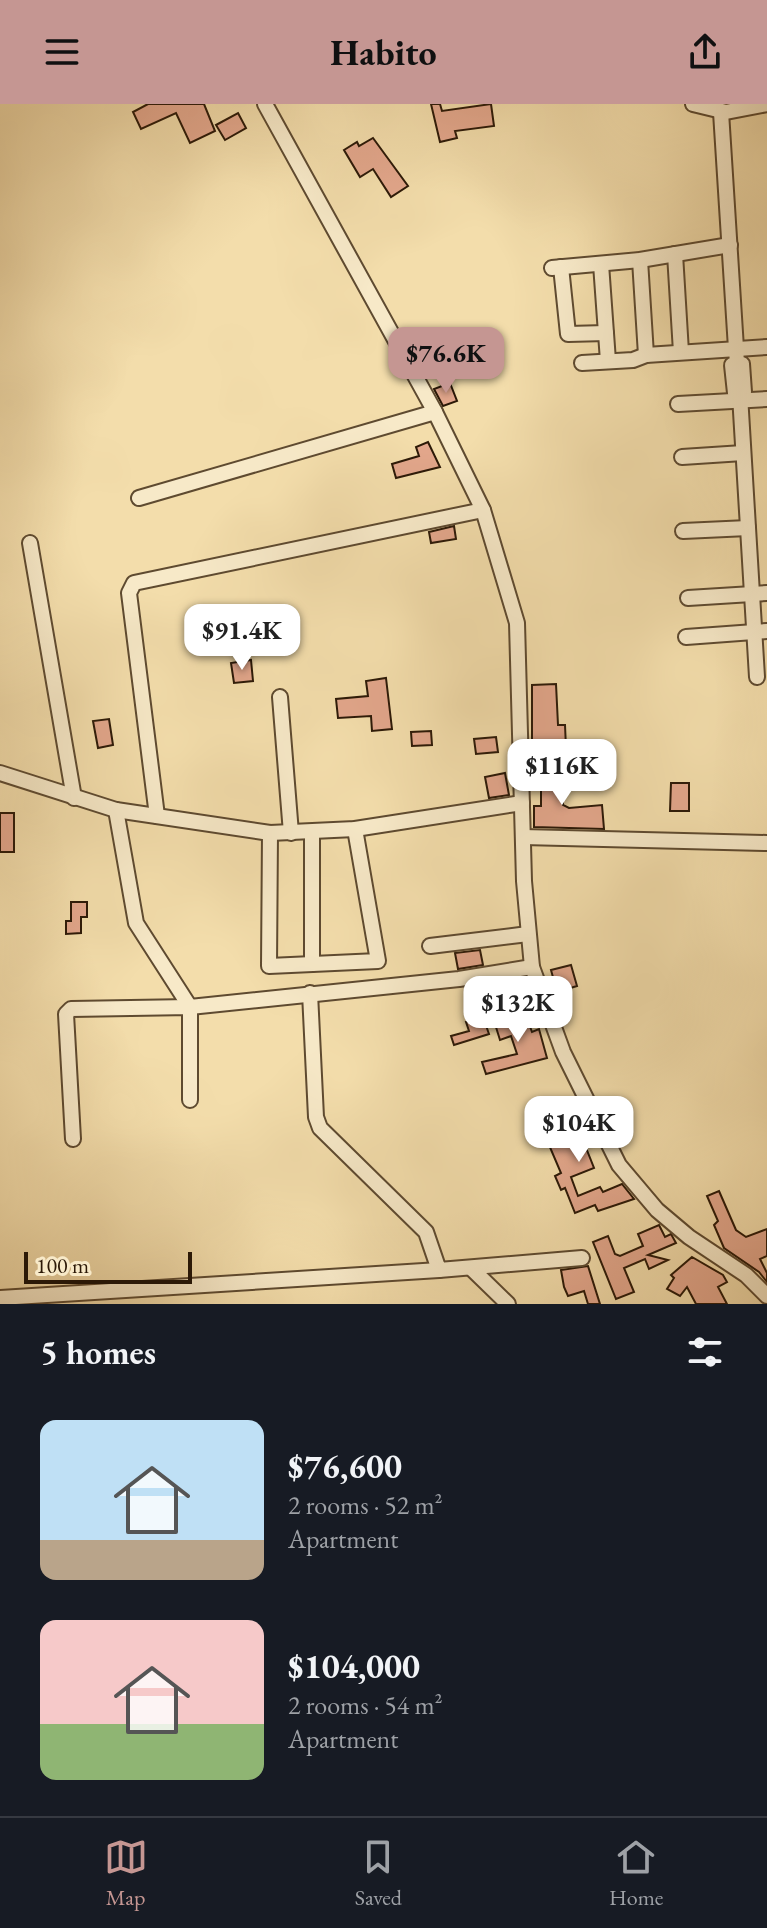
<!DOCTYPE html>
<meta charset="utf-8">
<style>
:root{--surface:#171b24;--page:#20242c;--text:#f1f3f6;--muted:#9ea1a6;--line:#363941;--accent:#c59692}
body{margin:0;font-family:"EB Garamond",serif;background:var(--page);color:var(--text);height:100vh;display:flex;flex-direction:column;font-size:30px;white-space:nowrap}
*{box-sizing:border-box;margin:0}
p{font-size:26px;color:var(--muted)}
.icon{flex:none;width:44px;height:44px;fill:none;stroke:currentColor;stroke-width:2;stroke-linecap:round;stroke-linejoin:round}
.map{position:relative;height:1200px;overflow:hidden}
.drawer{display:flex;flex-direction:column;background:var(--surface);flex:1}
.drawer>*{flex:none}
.scale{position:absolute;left:24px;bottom:20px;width:168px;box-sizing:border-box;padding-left:8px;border:4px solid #2c1907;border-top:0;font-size:22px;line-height:28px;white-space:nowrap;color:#2c1907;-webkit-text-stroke:6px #f7e9c8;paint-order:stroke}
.price{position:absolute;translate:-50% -68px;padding:0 18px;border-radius:16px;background:#fff;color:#222;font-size:26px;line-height:52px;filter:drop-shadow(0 2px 4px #0008)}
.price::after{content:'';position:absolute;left:50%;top:48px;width:24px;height:18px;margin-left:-12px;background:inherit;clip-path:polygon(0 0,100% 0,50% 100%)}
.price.active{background:var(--accent);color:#111}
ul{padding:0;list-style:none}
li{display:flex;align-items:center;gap:24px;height:200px;padding:0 40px}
li span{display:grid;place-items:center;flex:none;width:224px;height:160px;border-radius:16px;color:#555}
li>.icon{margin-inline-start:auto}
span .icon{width:96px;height:96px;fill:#fffc;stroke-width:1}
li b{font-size:34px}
h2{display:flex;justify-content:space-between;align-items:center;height:96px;padding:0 40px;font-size:34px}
header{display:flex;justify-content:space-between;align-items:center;height:104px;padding:0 40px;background:var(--accent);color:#111;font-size:36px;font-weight:700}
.menu{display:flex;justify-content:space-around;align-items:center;height:112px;border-top:2px solid var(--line);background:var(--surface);font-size:22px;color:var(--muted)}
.menu a{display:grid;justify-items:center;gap:4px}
.menu .active{color:var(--accent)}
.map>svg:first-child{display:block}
.building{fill:#e3a78c;stroke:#2c1907;stroke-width:2}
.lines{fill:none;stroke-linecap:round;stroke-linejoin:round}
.minor-casing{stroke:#5e4a30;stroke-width:18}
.minor{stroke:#f7e9c8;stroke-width:14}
</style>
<header><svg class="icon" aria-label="menu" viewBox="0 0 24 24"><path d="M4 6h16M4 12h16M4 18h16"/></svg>Habito<svg class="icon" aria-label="share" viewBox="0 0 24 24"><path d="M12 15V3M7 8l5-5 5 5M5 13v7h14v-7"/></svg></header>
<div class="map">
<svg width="767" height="1200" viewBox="0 0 767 1200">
<rect width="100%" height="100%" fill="#f3ddab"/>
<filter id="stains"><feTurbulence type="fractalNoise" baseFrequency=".0025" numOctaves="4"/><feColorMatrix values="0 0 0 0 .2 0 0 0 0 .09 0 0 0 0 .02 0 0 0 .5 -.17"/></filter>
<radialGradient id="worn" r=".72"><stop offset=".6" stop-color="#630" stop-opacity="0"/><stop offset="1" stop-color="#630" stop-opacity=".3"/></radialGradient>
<g class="building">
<polygon points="148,0 204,0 215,27 190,39 176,9 141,25 133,8"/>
<polygon points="431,0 440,0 442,7 491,0 494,22 455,27 457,34 440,38"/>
<polygon points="238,9 246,24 225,36 216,21"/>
<polygon points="373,34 408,82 391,93 373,65 360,73 344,46 357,38 359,42"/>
<polygon points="450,279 457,297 443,302 434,285"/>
<polygon points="428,338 440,363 396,374 392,360 419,352 416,343"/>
<polygon points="454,422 456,435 431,439 429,428"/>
<polygon points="251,556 253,577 234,579 231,559"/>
<polygon points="386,574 392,625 372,627 371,612 338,614 336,595 368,592 366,577"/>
<polygon points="556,580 558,621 565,621 566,644 532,644 532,581"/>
<polygon points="109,615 113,641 98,644 93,617"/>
<polygon points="431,627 432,641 412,642 411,628"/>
<polygon points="496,633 498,648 476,650 474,635"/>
<polygon points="531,665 543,665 543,671 563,671 563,701 569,704 602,701 604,725 534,723 534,702 541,702 541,677 531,677"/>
<polygon points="505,669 509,691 489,694 485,673"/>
<polygon points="671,679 689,679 689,707 670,707"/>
<rect x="0" y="709" width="14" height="39"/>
<polygon points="71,798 87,798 87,813 81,813 81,829 66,830 66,817 71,817"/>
<polygon points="480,846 483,861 458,865 455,849"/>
<polygon points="571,861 577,882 557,888 551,866"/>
<polygon points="524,906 532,928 539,925 547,954 486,970 482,958 517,950 511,932 500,936 495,920 514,914 512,910"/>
<polygon points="483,913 489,930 454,941 451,932 469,927 466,918"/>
<polygon points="567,996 594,1064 571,1073 578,1092 600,1083 603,1088 622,1080 634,1095 598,1107 595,1101 575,1109 565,1084 561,1086 555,1072 561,1069 549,1041 562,1035 549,1004"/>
<polygon points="719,1087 736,1126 746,1133 767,1125 767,1152 760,1155 767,1169 767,1178 759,1168 724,1144 714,1121 718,1117 707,1092"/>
<polygon points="659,1121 665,1133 671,1130 676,1139 648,1151 668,1156 649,1165 645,1155 624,1164 634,1188 616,1195 593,1138 608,1132 615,1150 620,1152 643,1142 638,1130"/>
<polygon points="692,1153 723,1171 727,1178 718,1183 727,1200 696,1200 687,1183 680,1192 667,1185 674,1174 671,1171"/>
<polygon points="588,1162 600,1200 588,1200 584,1187 568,1192 564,1183 561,1166"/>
</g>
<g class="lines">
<defs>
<g id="minor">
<polyline points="265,0 435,308 483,406 517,519 524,777 532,863 563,948 619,1061 657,1106 689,1133 746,1171 767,1192"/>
<polyline points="693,0 726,8 767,0"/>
<polyline points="721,8 737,260"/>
<polyline points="675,150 681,248"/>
<polyline points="640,156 646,251"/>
<polyline points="601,160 608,257"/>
<polyline points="561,163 568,230 606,229"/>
<polyline points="552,164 640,156 730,141"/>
<polyline points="582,259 633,256 646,251 767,243"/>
<polygon points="742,260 744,288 740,291 735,289 732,261"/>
<polyline points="740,291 757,573"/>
<polyline points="678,300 767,295"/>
<polyline points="682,353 743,349"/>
<polyline points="139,394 435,308"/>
<polyline points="683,427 748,424"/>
<polyline points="30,439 74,694"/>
<polyline points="688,494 767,489"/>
<polyline points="686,533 767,527"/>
<polyline points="280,593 291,729"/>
<polyline points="0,669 116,706 270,729 355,725 522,699"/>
<polyline points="116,706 136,819 190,903 459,875 532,863"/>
<polyline points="157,712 129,489 134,479 483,406"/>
<polyline points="312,728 312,860"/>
<polyline points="270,729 269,862 378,857 355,725"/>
<polyline points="523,733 767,739"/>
<polyline points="430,842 528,830"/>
<polyline points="310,889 316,1013 320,1024 426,1128 439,1166 582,1154"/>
<polyline points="73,1035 66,910 71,905 190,903 190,996"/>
<polyline points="472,1165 508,1200"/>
<polyline points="0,1194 439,1166"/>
</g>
</defs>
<use href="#minor" class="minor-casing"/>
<use href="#minor" class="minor"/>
</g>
<rect width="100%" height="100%" filter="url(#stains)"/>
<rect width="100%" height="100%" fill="url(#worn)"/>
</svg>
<div class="scale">100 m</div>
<b class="price active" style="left:446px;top:291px">$76.6K</b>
<b class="price" style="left:242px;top:568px">$91.4K</b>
<b class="price" style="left:562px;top:703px">$116K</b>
<b class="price" style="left:518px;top:940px">$132K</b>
<b class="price" style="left:579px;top:1060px">$104K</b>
</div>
<section class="drawer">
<h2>5 homes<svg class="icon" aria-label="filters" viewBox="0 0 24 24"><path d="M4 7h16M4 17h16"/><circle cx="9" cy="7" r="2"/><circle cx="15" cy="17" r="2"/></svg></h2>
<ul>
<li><span style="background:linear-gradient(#bfe0f5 75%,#b9a48a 0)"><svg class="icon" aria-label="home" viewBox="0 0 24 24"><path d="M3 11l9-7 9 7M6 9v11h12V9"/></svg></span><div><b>$76,600</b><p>2 rooms · 52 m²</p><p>Apartment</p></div></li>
<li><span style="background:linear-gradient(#f6c9c9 65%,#8fb573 0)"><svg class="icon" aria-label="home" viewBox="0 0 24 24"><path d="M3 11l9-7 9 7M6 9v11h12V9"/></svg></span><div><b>$104,000</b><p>2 rooms · 54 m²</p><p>Apartment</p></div></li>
</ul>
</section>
<nav class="menu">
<a class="active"><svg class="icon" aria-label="map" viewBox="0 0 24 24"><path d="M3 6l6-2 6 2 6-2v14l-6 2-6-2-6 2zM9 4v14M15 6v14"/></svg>Map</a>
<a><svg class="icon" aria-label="saved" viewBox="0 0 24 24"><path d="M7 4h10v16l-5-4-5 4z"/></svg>Saved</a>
<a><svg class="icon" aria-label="home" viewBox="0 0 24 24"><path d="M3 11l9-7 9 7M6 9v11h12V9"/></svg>Home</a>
</nav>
